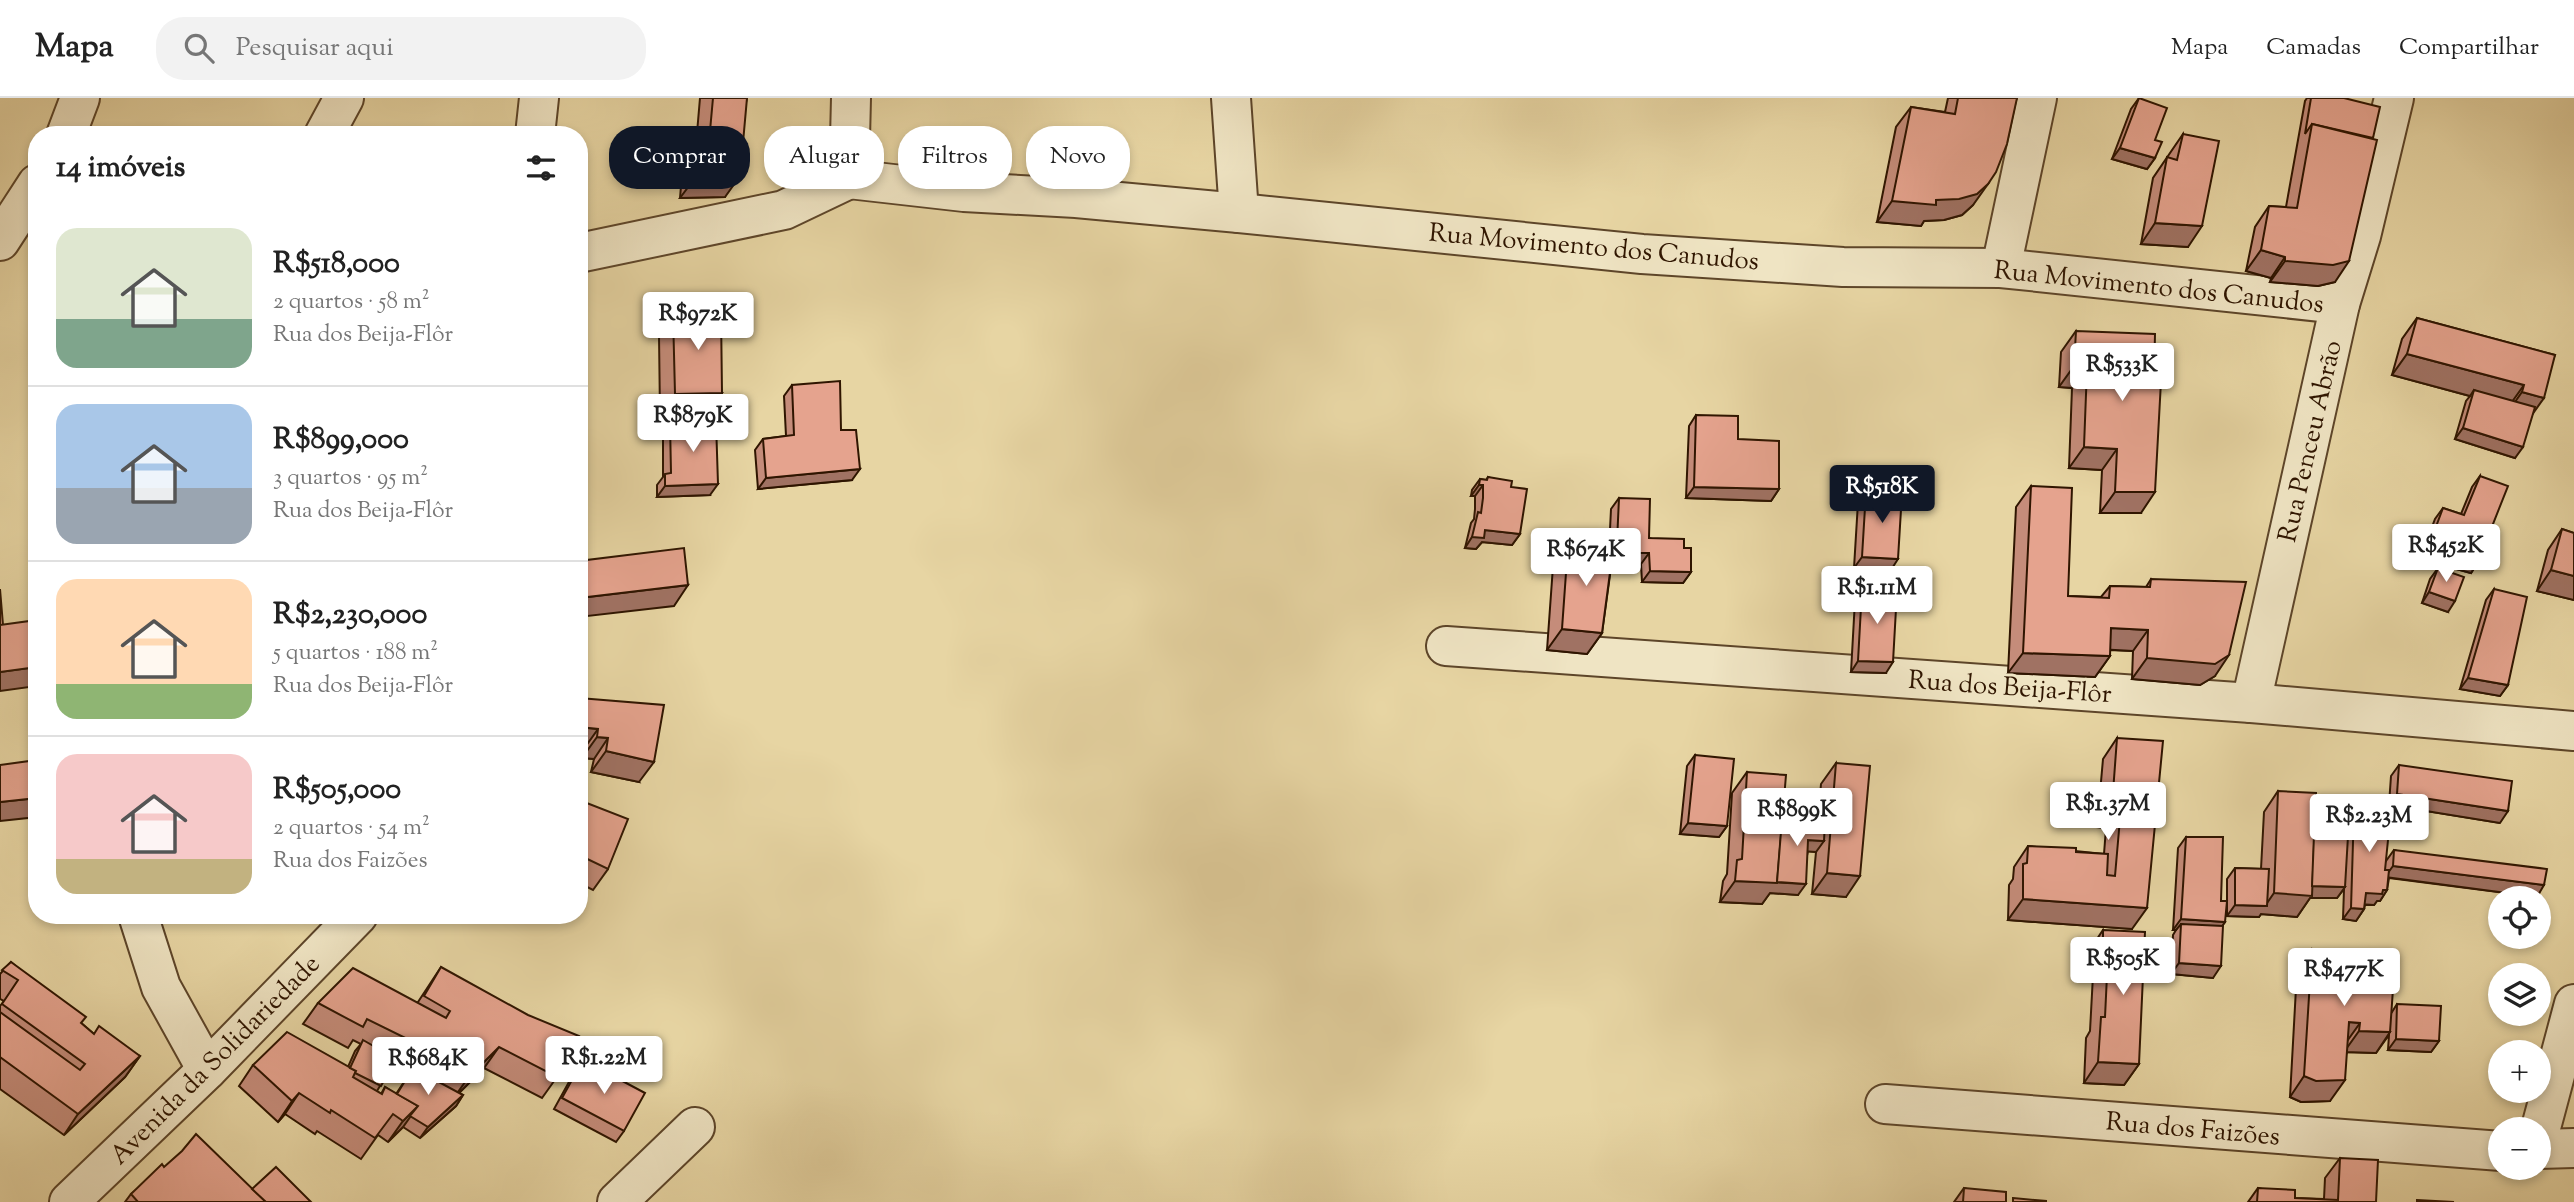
<!DOCTYPE html>
<html lang="pt">
<meta charset="utf-8">
<style>
:root{--surface:#fff;--page:#f2f2f2;--text:#222;--muted:#767676;--line:#e0e0e0;--accent:#111827}
body{margin:0;font-family:"Sorts Mill Goudy",serif;background:var(--page);color:var(--text);height:100vh;display:flex;flex-direction:column;font-size:26px;white-space:nowrap}
*{box-sizing:border-box;margin:0}
p{font-size:23px;color:var(--muted)}
.icon{flex:none;width:38px;height:38px;fill:none;stroke:currentColor;stroke-width:2;stroke-linecap:round;stroke-linejoin:round}
.map{position:relative;flex:1;overflow:hidden}
.details{position:absolute;left:28px;top:28px;width:560px;height:798px;display:flex;flex-direction:column;background:var(--surface);border-radius:28px;box-shadow:0 4px 10px #0003}
.details>*{flex:none}
.top-card{position:absolute;left:609px;top:28px;width:665px;height:63px;display:flex;gap:14px}
.tools{position:absolute;left:2488px;top:788px;display:grid;gap:14px}
.tools a{display:grid;place-items:center;width:63px;height:63px;border-radius:50%;background:var(--surface);box-shadow:0 4px 10px #0003;font-size:35px}
.price{position:absolute;translate:-50% -60px;padding:0 16px;border-radius:7px;background:#fff;color:#222;font-size:23px;line-height:46px;filter:drop-shadow(0 2px 4px #0008)}
.price::after{content:'';position:absolute;left:50%;top:42px;width:21px;height:16px;margin-left:-10px;background:inherit;clip-path:polygon(0 0,100% 0,50% 100%)}
.price.current{background:var(--accent);color:#fff}
ul{padding:0;list-style:none}
li{display:flex;align-items:center;gap:21px;height:175px;padding:0 28px}
li+li{border-top:2px solid var(--line)}
li span{display:grid;place-items:center;flex:none;width:196px;height:140px;border-radius:21px;color:#555}
li>.icon{margin-inline-start:auto}
span .icon{width:84px;height:84px;fill:#fffc;stroke-width:1}
li b{font-size:30px}
h2{display:flex;justify-content:space-between;align-items:center;height:84px;padding:0 28px;font-size:30px}
.tag{padding:0 24px;border-radius:28px;background:var(--surface);box-shadow:0 4px 10px #0003;font-size:24px;line-height:63px}
.tag.current{background:var(--accent);color:#fff}
header{display:flex;align-items:center;gap:42px;box-sizing:border-box;height:98px;padding:0 35px;background:var(--surface);border-bottom:2px solid var(--line)}
header strong{font-size:33px}
nav{display:flex;gap:38px;margin-inline-start:auto;font-size:24px}
.search{width:490px;height:63px;background:var(--page);display:flex;align-items:center;gap:18px;box-sizing:border-box;padding:0 24px;border-radius:28px;color:var(--muted);font-size:26px}
.map>svg:first-child{display:block}
.lines{fill:none;stroke-linecap:round;stroke-linejoin:round}
.minor-casing{stroke:#5d4529;stroke-width:42}
.minor{stroke:#efe4c3;stroke-width:38}
.wall{fill:#c58c7a;stroke:#2f1500;stroke-width:2;fill-rule:evenodd}
.shaded-wall{fill:#a07263;stroke:#2f1500;stroke-width:2}
.building{fill:#e5a38e;stroke:#2f1500;stroke-width:2}
.labels{text-anchor:middle;stroke-width:6;stroke-linejoin:round;paint-order:stroke}
.street-label{font-size:26px;fill:#2f1500;stroke:#efe4c3}
</style>
<header>
<strong>Mapa</strong>
<div class="search"><svg class="icon" aria-label="search" viewBox="0 0 24 24"><circle cx="10" cy="10" r="6"/><path d="M15 15l6 6"/></svg>Pesquisar aqui</div>
<nav><a>Mapa</a><a>Camadas</a><a>Compartilhar</a></nav>
</header>
<div class="map">
<svg width="2574" height="1104" viewBox="0 0 2574 1104">
<rect width="100%" height="100%" fill="#e7d5a3"/>
<filter id="stains"><feTurbulence type="fractalNoise" baseFrequency=".00286" numOctaves="4"/><feColorMatrix values="0 0 0 0 .2 0 0 0 0 .09 0 0 0 0 .02 0 0 0 .5 -.17"/></filter>
<radialGradient id="worn" r=".72"><stop offset=".6" stop-color="#630" stop-opacity="0"/><stop offset="1" stop-color="#630" stop-opacity=".3"/></radialGradient>
<g class="lines">
<defs>
<g id="minor">
<polyline points="1231,0 1239,115"/>
<polyline points="66,37 80,0"/>
<polyline points="324,37 344,0"/>
<polyline points="535,37 539,0"/>
<polyline points="849,81 964,94 1076,100 1239,115 1642,156 1843,169 2001,170 2340,206"/>
<polyline points="0,143 37,86"/>
<polyline points="579,155 784,112 849,81 851,0"/>
<polyline points="2001,170 2037,0"/>
<polyline points="1446,548 2251,605 2574,633"/>
<polyline points="2251,605 2340,206 2361,138 2394,0"/>
<polyline points="138,817 161,889 207,972"/>
<polyline points="1885,1006 2501,1053"/>
<polyline points="2539,1037 2574,906"/>
<polyline points="2539,1051 2574,1050"/>
<polyline points="69,1104 207,972 358,817"/>
<polyline points="617,1104 695,1029"/>
</g>
</defs>
<use href="#minor" class="minor-casing"/>
<use href="#minor" class="minor"/>
</g>
<g class="wall">
<polygon points="700,0 747,0 725,99 680,100 684,53 697,35"/>
<polygon points="1948,0 2017,0 1973,107 1962,117 1944,122 1924,123 1921,128 1877,124 1896,29 1911,9 1945,14"/>
<polygon points="2139,0 2155,42 2155,60 2147,71 2112,61 2131,11"/>
<polygon points="2307,0 2344,0 2335,184 2318,188 2270,184 2271,180 2246,173 2255,129 2269,108 2286,109 2305,3"/>
<polygon points="2183,36 2188,149 2141,146 2153,80"/>
<polygon points="681,211 707,316 660,317 659,237 673,216 678,216"/>
<polygon points="2417,220 2555,257 2515,360 2455,341 2466,303 2470,298 2392,277 2402,241"/>
<polygon points="2076,233 2141,415 2100,415 2102,372 2069,370 2072,290 2059,289 2061,254"/>
<polygon points="792,287 841,332 852,382 758,391 755,352 763,341 786,338 784,298"/>
<polygon points="1696,317 1779,391 1771,403 1686,400 1689,328"/>
<polygon points="670,325 710,397 657,399 657,387 663,379 663,336"/>
<polygon points="2480,378 2478,464 2471,475 2420,461 2435,421 2443,410 2461,416 2472,389"/>
<polygon points="1488,379 1511,389 1520,436 1512,447 1482,444 1476,451 1465,450 1471,425 1474,421 1475,411 1475,398 1471,398 1472,392 1480,381 1486,382"/>
<polygon points="2031,388 2068,498 2101,499 2110,488 2146,489 2151,481 2215,578 2200,587 2132,581 2133,553 2110,552 2110,558 2095,579 2008,575 2016,409"/>
<polygon points="1866,393 1891,472 1854,470 1858,404"/>
<polygon points="1619,400 1649,440 1684,450 1691,474 1683,485 1642,484 1641,466 1624,466 1624,456 1613,455 1602,535 1587,556 1547,552 1553,468 1568,447 1609,452 1611,411"/>
<polygon points="2562,431 2574,435 2574,502 2537,493 2548,452"/>
<polygon points="2438,470 2448,514 2422,505 2430,481"/>
<polygon points="1862,491 1886,575 1851,574 1855,502"/>
<polygon points="2494,491 2508,587 2500,598 2460,591 2486,502"/>
<polygon points="579,600 639,684 591,674 594,661 582,660 583,652 579,652"/>
<polygon points="2117,640 2132,831 2008,822 2009,787 2013,781 2014,769 2028,748 2104,756 2106,730 2097,729 2103,661"/>
<polygon points="1695,657 1727,728 1719,739 1680,736 1687,668"/>
<polygon points="1836,665 1846,799 1812,796 1816,754 1808,753 1798,797 1770,795 1762,806 1720,804 1723,783 1727,776 1732,695 1747,674 1782,721 1818,722 1821,686"/>
<polygon points="2399,667 2500,725 2389,707 2391,678"/>
<polygon points="2278,693 2314,737 2346,738 2347,722 2354,711 2386,763 2394,752 2537,799 2389,780 2387,792 2380,803 2377,803 2374,807 2365,807 2364,811 2356,823 2343,821 2344,791 2337,800 2310,800 2297,819 2261,816 2259,819 2227,818 2227,781 2235,770 2261,771 2264,714"/>
<polygon points="579,702 608,771 593,792 579,785"/>
<polygon points="2186,739 2221,803 2225,824 2222,828 2213,880 2171,876 2173,837 2176,832 2173,832 2178,750"/>
<polygon points="2103,832 2139,966 2124,987 2084,985 2086,940 2090,933 2093,877 2088,877 2089,853"/>
<polygon points="2312,851 2392,914 2397,906 2439,943 2431,954 2388,952 2389,937 2376,955 2347,954 2330,1003 2301,1004 2290,999 2297,872"/>
<polygon points="11,864 94,936 140,958 125,979 64,1037 0,991 0,908 4,903 0,901 0,876"/>
<path d="M 441,869 L 557,979 L 542,1000 L 484,970 L 459,995 L 463,997 L 456,1008 L 420,1040 L 403,1029 L 388,1044 L 378,1037 L 361,1061 L 317,1033 L 315,1036 L 285,1016 L 278,1024 L 239,988 L 253,967 L 348,969 L 355,953 L 361,946 L 353,942 L 348,950 L 303,926 L 318,905 L 418,904 ZM 395,963 L 412,972 L 396,996 L 385,989 L 381,996 L 377,993 Z"/>
<polygon points="583,962 624,1033 616,1044 554,1011 575,973"/>
<polygon points="2340,1060 2376,1104 2248,1104 2258,1090 2295,1100 2324,1101 2325,1080"/>
<polygon points="164,1069 252,1091 311,1104 125,1104 131,1096"/>
<polygon points="1964,1090 2006,1104 1954,1104"/>
</g>
<g class="shaded-wall">
<polygon points="2120,50 2155,60 2147,71 2112,61"/>
<polygon points="740,78 725,99 680,100 695,80"/>
<polygon points="1988,86 1973,107 1962,117 1944,122 1924,123 1921,128 1877,124 1892,103 1936,102"/>
<polygon points="2155,125 2202,128 2188,149 2141,146"/>
<polygon points="2261,152 2285,159 2271,180 2246,173"/>
<polygon points="2285,163 2349,163 2335,184 2318,188 2270,184"/>
<polygon points="2407,256 2524,287 2509,308 2474,292 2470,298 2392,277"/>
<polygon points="2074,268 2087,270 2072,290 2059,289"/>
<polygon points="2522,294 2544,300 2529,321 2508,314"/>
<polygon points="722,295 707,316 660,317 675,296"/>
<polygon points="2463,330 2523,349 2515,360 2455,341"/>
<polygon points="2084,349 2117,351 2102,372 2069,370"/>
<polygon points="860,371 852,382 758,391 766,380"/>
<polygon points="718,386 710,397 657,399 665,388"/>
<polygon points="1479,387 1483,387 1475,398 1471,398"/>
<polygon points="1694,389 1779,391 1771,403 1686,400"/>
<polygon points="2115,394 2155,394 2141,415 2100,415"/>
<polygon points="1485,432 1520,436 1512,447 1482,444 1476,451 1465,450 1472,439"/>
<polygon points="1617,444 1632,445 1624,456 1609,455"/>
<polygon points="2428,450 2478,464 2471,475 2420,461"/>
<polygon points="1632,455 1649,455 1641,466 1624,466"/>
<polygon points="1862,459 1898,461 1891,472 1854,470"/>
<polygon points="2551,472 2574,478 2574,502 2537,493"/>
<polygon points="1650,473 1691,474 1683,485 1642,484"/>
<polygon points="688,487 674,508 579,519 579,500"/>
<polygon points="2429,494 2455,503 2448,514 2422,505"/>
<polygon points="2111,530 2148,532 2133,553 2097,551"/>
<polygon points="1562,531 1602,535 1587,556 1547,552"/>
<polygon points="2023,555 2110,558 2095,579 2008,575"/>
<polygon points="2229,557 2215,578 2200,587 2132,581 2147,560"/>
<polygon points="1858,563 1893,564 1886,575 1851,574"/>
<polygon points="37,569 37,588 0,593 0,574"/>
<polygon points="2468,580 2508,587 2500,598 2460,591"/>
<polygon points="579,629 598,631 583,652 579,652"/>
<polygon points="597,639 608,640 594,661 582,660"/>
<polygon points="606,653 654,664 639,684 591,674"/>
<polygon points="2397,696 2508,713 2500,725 2389,707"/>
<polygon points="37,700 37,719 0,723 0,704"/>
<polygon points="2112,708 2121,709 2106,730 2097,729"/>
<polygon points="1688,725 1727,728 1719,739 1680,736"/>
<polygon points="1808,742 1824,743 1816,754 1801,753"/>
<polygon points="2393,768 2544,787 2537,799 2385,779"/>
<polygon points="1827,775 1860,778 1846,799 1812,796"/>
<polygon points="1735,783 1771,784 1806,786 1798,797 1770,795 1762,806 1720,804"/>
<polygon points="2312,788 2345,789 2337,800 2310,800 2297,819 2261,816 2259,819 2227,818 2235,807 2265,808 2274,795"/>
<polygon points="2383,792 2387,792 2380,803 2377,803 2374,807 2358,806 2366,795"/>
<polygon points="2023,801 2147,810 2132,831 2008,822"/>
<polygon points="2351,810 2364,811 2356,823 2343,821"/>
<polygon points="2181,821 2225,824 2217,835 2181,826 2176,832 2173,832"/>
<polygon points="2103,856 2108,856 2093,877 2088,877"/>
<polygon points="2179,865 2221,868 2213,880 2171,876"/>
<polygon points="2349,924 2360,925 2345,946"/>
<polygon points="2359,933 2390,934 2376,955 2344,954"/>
<polygon points="2396,941 2439,943 2431,954 2388,952"/>
<polygon points="499,949 484,970 453,1001 468,980"/>
<polygon points="140,958 125,979 64,1037 78,1016"/>
<polygon points="2098,964 2139,966 2124,987 2084,985"/>
<polygon points="2304,978 2345,982 2330,1003 2301,1004 2290,999"/>
<polygon points="299,995 285,1016 278,1024 292,1003"/>
<polygon points="463,997 456,1008 420,1040 428,1029"/>
<polygon points="418,1008 403,1029 388,1044 403,1023"/>
</g>
<g class="building">
<polygon points="713,0 747,0 740,78 695,80 699,32 710,33"/>
<polygon points="1958,0 2017,0 2007,46 1996,74 1988,86 1977,96 1959,101 1936,102 1936,107 1892,103 1911,9 1955,16"/>
<polygon points="2139,0 2167,10 2155,42 2162,44 2155,60 2120,50"/>
<polygon points="2311,0 2344,0 2380,9 2373,40 2312,26 2305,36"/>
<polygon points="2312,26 2377,42 2349,163 2333,167 2285,163 2285,159 2261,152 2269,108 2297,110"/>
<polygon points="2183,36 2219,43 2202,128 2155,125 2167,59 2177,62"/>
<polygon points="681,211 721,215 722,295 675,296 673,216 681,215"/>
<polygon points="2417,220 2555,257 2544,300 2522,294 2524,287 2407,256"/>
<polygon points="2076,233 2155,236 2154,282 2161,283 2155,394 2115,394 2117,351 2084,349 2087,270 2074,268"/>
<polygon points="840,283 841,332 856,332 860,371 766,380 763,341 794,337 792,287"/>
<polygon points="2474,292 2535,309 2523,349 2463,330"/>
<polygon points="1696,317 1738,318 1738,341 1779,343 1779,391 1694,389"/>
<polygon points="716,324 718,386 665,388 665,376 671,375 670,325"/>
<polygon points="2480,378 2508,388 2478,464 2428,450 2443,410 2464,417"/>
<polygon points="1488,379 1512,383 1511,389 1527,391 1520,436 1485,432 1484,440 1472,439 1478,414 1481,415 1483,400 1483,387 1479,387 1480,381 1487,382"/>
<polygon points="2031,388 2072,390 2068,498 2109,500 2110,488 2150,489 2151,481 2246,484 2229,557 2215,566 2147,560 2148,532 2111,530 2110,558 2023,555"/>
<polygon points="1866,393 1902,395 1898,461 1862,459"/>
<polygon points="1619,400 1650,401 1649,440 1684,441 1684,450 1691,450 1691,474 1650,473 1649,455 1632,455 1632,445 1617,444"/>
<polygon points="2562,431 2574,435 2574,478 2551,472"/>
<polygon points="1568,447 1613,452 1602,535 1562,531"/>
<polygon points="684,450 688,487 579,500 579,463"/>
<polygon points="2438,470 2464,479 2455,503 2429,494"/>
<polygon points="0,491 3,527 0,527"/>
<polygon points="1862,491 1897,493 1893,564 1858,563"/>
<polygon points="2494,491 2527,499 2508,587 2468,580"/>
<polygon points="37,522 37,569 0,574 0,527"/>
<polygon points="579,600 664,607 654,664 606,653 608,640 597,639 598,631 579,629"/>
<polygon points="2117,640 2163,643 2147,810 2023,801 2023,766 2027,765 2028,748 2076,750 2076,754 2108,756 2107,777 2115,778 2121,709 2112,708"/>
<polygon points="1695,657 1734,661 1727,728 1688,725"/>
<polygon points="37,662 37,700 0,704 0,667"/>
<polygon points="1836,665 1870,668 1860,778 1827,775"/>
<polygon points="2399,667 2512,683 2508,713 2397,696"/>
<polygon points="1747,674 1786,677 1777,785 1735,783 1737,762 1742,761"/>
<polygon points="2278,693 2316,695 2312,798 2274,795"/>
<polygon points="579,702 628,721 608,771 579,757"/>
<polygon points="2354,711 2391,712 2385,772 2389,772 2387,792 2383,792 2382,796 2366,795 2364,811 2351,810"/>
<polygon points="1782,721 1825,723 1824,743 1808,742 1806,786 1777,784"/>
<polygon points="2314,737 2348,738 2345,789 2312,788"/>
<polygon points="2186,739 2223,739 2221,803 2227,803 2225,824 2181,821"/>
<polygon points="2394,752 2547,771 2544,787 2393,768"/>
<polygon points="2235,770 2269,771 2267,808 2235,807"/>
<polygon points="2181,826 2223,828 2221,868 2179,865"/>
<polygon points="2103,832 2145,834 2139,966 2098,964 2101,919 2105,919 2108,856 2103,856"/>
<polygon points="2312,851 2395,862 2390,934 2359,933 2360,925 2349,924 2345,982 2316,983 2304,978"/>
<polygon points="11,864 86,919 81,925 94,936 99,928 140,958 78,1016 0,959 0,914 80,972 85,966 2,906 18,882 2,872"/>
<polygon points="441,869 528,917 579,938 557,979 499,949 468,980 446,968 450,962 367,921 363,929 318,905 353,870 446,920 450,913 424,898"/>
<polygon points="2397,906 2441,908 2439,943 2396,941"/>
<polygon points="287,934 356,973 353,979 382,996 385,989 418,1008 403,1023 393,1016 375,1040 331,1012 330,1015 299,995 292,1003 253,967"/>
<polygon points="363,942 396,961 381,988 355,975 356,973 350,970"/>
<polygon points="583,962 645,995 624,1033 562,1000"/>
<polygon points="413,970 463,997 428,1029 410,1018 418,1008 397,996"/>
<polygon points="196,1036 266,1104 138,1104 131,1096 162,1066 164,1069 182,1053"/>
<polygon points="2340,1060 2378,1062 2376,1104 2257,1104 2258,1090 2295,1092 2295,1100 2338,1102"/>
<polygon points="276,1069 311,1104 266,1104 252,1091"/>
<polygon points="1964,1090 2006,1094 2006,1104 1963,1104"/>
<polygon points="2013,1100 2046,1103 2046,1104 2013,1104"/>
<polygon points="2417,1102 2454,1104 2417,1104"/>
</g>
<g class="labels">
<g class="street-label">
<text transform="translate(1594 148) rotate(5)" y="9">Rua Movimento dos Canudos</text>
<text transform="translate(2159 188) rotate(6)" y="9">Rua Movimento dos Canudos</text>
<text transform="translate(2309 343) rotate(-77)" y="9">Rua Penceu Abrão</text>
<text transform="translate(2010 588) rotate(4)" y="9">Rua dos Beija-Flôr</text>
<text transform="translate(214 961) rotate(-45)" y="9">Avenida da Solidariedade</text>
<text transform="translate(2193 1030) rotate(5)" y="9">Rua dos Faizões</text>
</g>
</g>
<rect width="100%" height="100%" filter="url(#stains)"/>
<rect width="100%" height="100%" fill="url(#worn)"/>
</svg>
<div class="tools">
<a><svg class="icon" aria-label="locate" viewBox="0 0 24 24"><circle cx="12" cy="12" r="6"/><path d="M12 2v4M12 18v4M2 12h4M18 12h4"/></svg></a>
<a><svg class="icon" aria-label="layers" viewBox="0 0 24 24"><path d="M12 4l9 5-9 5-9-5zM3 14l9 5 9-5"/></svg></a>
<a>+</a>
<a>−</a>
</div>
<b class="price" style="left:698px;top:254px">R$972K</b>
<b class="price" style="left:2122px;top:305px">R$533K</b>
<b class="price" style="left:693px;top:356px">R$879K</b>
<b class="price current" style="left:1882px;top:427px">R$518K</b>
<b class="price" style="left:2446px;top:486px">R$452K</b>
<b class="price" style="left:1586px;top:490px">R$674K</b>
<b class="price" style="left:1877px;top:528px">R$1.11M</b>
<b class="price" style="left:2108px;top:744px">R$1.37M</b>
<b class="price" style="left:1797px;top:750px">R$899K</b>
<b class="price" style="left:2369px;top:756px">R$2.23M</b>
<b class="price" style="left:2123px;top:899px">R$505K</b>
<b class="price" style="left:2344px;top:910px">R$477K</b>
<b class="price" style="left:604px;top:998px">R$1.22M</b>
<b class="price" style="left:428px;top:999px">R$684K</b>
<div class="top-card">
<a class="tag current">Comprar</a>
<a class="tag">Alugar</a>
<a class="tag">Filtros</a>
<a class="tag">Novo</a>
</div>
<section class="details">
<h2>14 imóveis<svg class="icon" aria-label="filters" viewBox="0 0 24 24"><path d="M4 7h16M4 17h16"/><circle cx="9" cy="7" r="2"/><circle cx="15" cy="17" r="2"/></svg></h2>
<ul>
<li><span style="background:linear-gradient(#dfe7d0 65%,#7fa58c 0)"><svg class="icon" aria-label="home" viewBox="0 0 24 24"><path d="M3 11l9-7 9 7M6 9v11h12V9"/></svg></span><div><b>R$518,000</b><p>2 quartos · 58 m²</p><p>Rua dos Beija-Flôr</p></div></li>
<li><span style="background:linear-gradient(#a9c7e8 60%,#9aa5b1 0)"><svg class="icon" aria-label="home" viewBox="0 0 24 24"><path d="M3 11l9-7 9 7M6 9v11h12V9"/></svg></span><div><b>R$899,000</b><p>3 quartos · 95 m²</p><p>Rua dos Beija-Flôr</p></div></li>
<li><span style="background:linear-gradient(#ffd9b3 75%,#8fb573 0)"><svg class="icon" aria-label="home" viewBox="0 0 24 24"><path d="M3 11l9-7 9 7M6 9v11h12V9"/></svg></span><div><b>R$2,230,000</b><p>5 quartos · 188 m²</p><p>Rua dos Beija-Flôr</p></div></li>
<li><span style="background:linear-gradient(#f6c9c9 75%,#c2b280 0)"><svg class="icon" aria-label="home" viewBox="0 0 24 24"><path d="M3 11l9-7 9 7M6 9v11h12V9"/></svg></span><div><b>R$505,000</b><p>2 quartos · 54 m²</p><p>Rua dos Faizões</p></div></li>
</ul>
</section>
</div>
